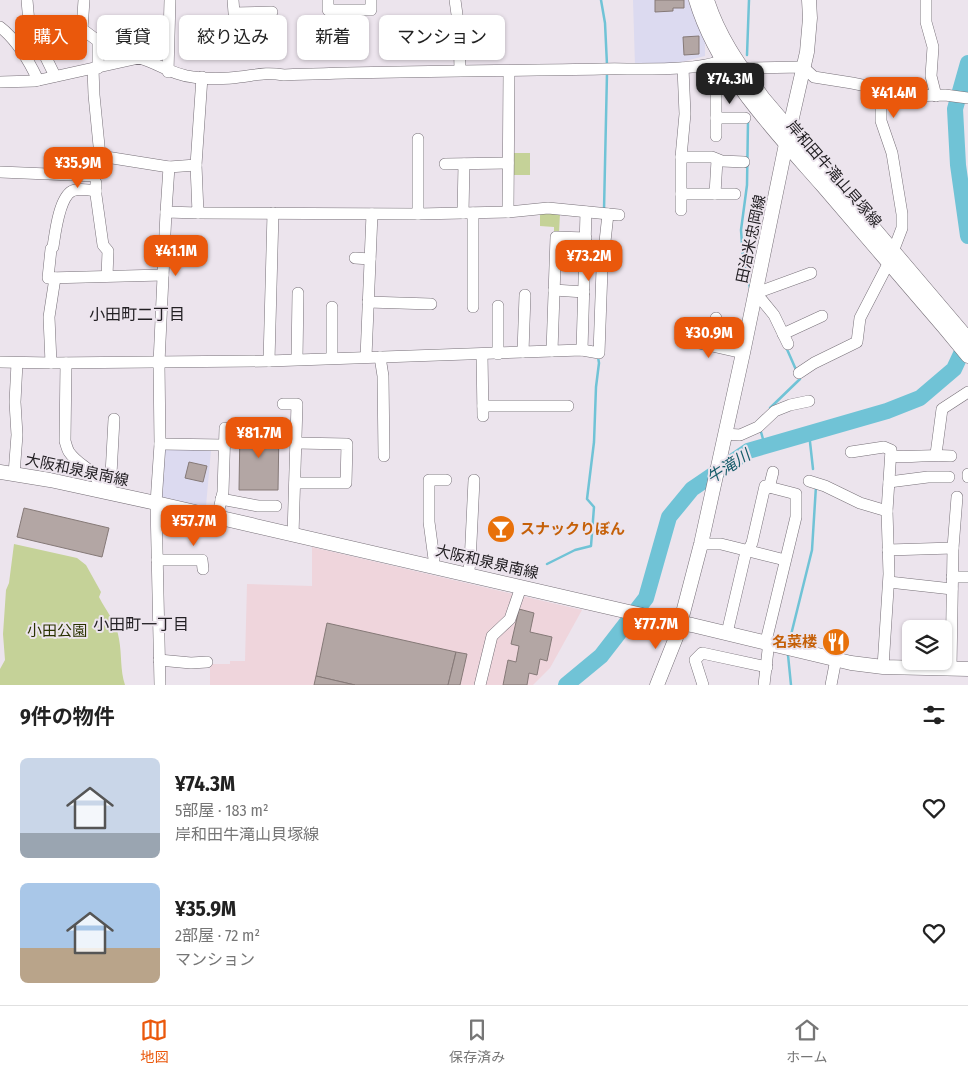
<!DOCTYPE html>
<html lang="ja">
<meta charset="utf-8">
<style>
:root{--surface:#fff;--page:#f2f2f2;--text:#222;--muted:#767676;--line:#e0e0e0;--accent:#ea580c}
body{margin:0;font-family:"Fira Sans Condensed","Noto Sans JP",sans-serif;background:var(--page);color:var(--text);height:100vh;display:flex;flex-direction:column;font-size:19px;white-space:nowrap}
*{box-sizing:border-box;margin:0}
p{font-size:16px;color:var(--muted)}
.icon{flex:none;width:28px;height:28px;fill:none;stroke:currentColor;stroke-width:2;stroke-linecap:round;stroke-linejoin:round}
.map{position:relative;height:685px;overflow:hidden}
.details{display:flex;flex-direction:column;background:var(--surface);flex:1}
.details>*{flex:none}
.guide{position:absolute;left:15px;top:15px;width:500px;height:45px;display:flex;gap:10px}
.fabs{position:absolute;left:902px;top:620px;display:grid;gap:10px}
.fabs a{display:grid;place-items:center;width:50px;height:50px;border-radius:8px;background:var(--surface);box-shadow:0 1px 4px #0004;font-size:25px}
.price{position:absolute;translate:-50% -42px;padding:0 11px;border-radius:10px;background:var(--accent);color:#fff;font-size:16px;line-height:32px;filter:drop-shadow(0 1px 2px #0008)}
.price::after{content:'';position:absolute;left:50%;top:30px;width:15px;height:11px;margin-left:-8px;background:inherit;clip-path:polygon(0 0,100% 0,50% 100%)}
.price.current{background:#222;color:#fff}
ul{padding:0;list-style:none}
li{display:flex;align-items:center;gap:15px;height:125px;padding:0 20px}
li span{display:grid;place-items:center;flex:none;width:140px;height:100px;border-radius:8px;color:#555}
li>.icon{margin-inline-start:auto}
span .icon{width:60px;height:60px;fill:#fffc;stroke-width:1}
li b{font-size:21px}
h2{display:flex;justify-content:space-between;align-items:center;height:60px;padding:0 20px;font-size:21px}
.chip{padding:0 18px;border-radius:8px;background:var(--surface);box-shadow:0 1px 4px #0004;font-size:18px;line-height:45px}
.chip.current{background:var(--accent);color:#fff}
.tab-bar{display:flex;justify-content:space-around;align-items:center;height:70px;border-top:1px solid var(--line);background:var(--surface);font-size:14px;color:var(--muted)}
.tab-bar a{display:grid;justify-items:center;gap:2px}
.tab-bar .current{color:var(--accent)}
.map>svg:first-child{display:block}
.commercial{fill:#dcdaf0}
.industrial{fill:#efd5dc}
.green{fill:#c5d298}
.lines{fill:none;stroke-linecap:round;stroke-linejoin:round}
.stream{stroke:#70c3d6;stroke-width:2.5}
.river{stroke:#70c3d6;stroke-width:16}
.building{fill:#b3a6a4;stroke:#857977}
.minor-casing{stroke:#777078;stroke-width:12}
.major-casing{stroke:#777078;stroke-width:15}
.minor{stroke:#fff;stroke-width:11}
.major{stroke:#fff;stroke-width:14}
.labels{text-anchor:middle;stroke-width:4;stroke-linejoin:round;paint-order:stroke}
.street-label{font-size:15px;fill:#232024;stroke:#ece4ed}
.food-label{font-size:15px;font-weight:bold;fill:#c56008;stroke:#ece4ed;text-anchor:start}
.park-label{font-size:15px;fill:#2a3201;stroke:#ece4ed}
.neighbourhood-label{font-size:16px;fill:#232024;stroke:#ece4ed}
.water-label{font-size:16px;font-style:italic;fill:#145a68;stroke:#ece4ed}
</style>
<div class="map">
<svg width="968" height="685" viewBox="0 0 968 685">
<rect width="100%" height="100%" fill="#ece4ed"/>
<g class="commercial">
<polygon points="633,0 688,0 705,40 705,56 665,66 635,66"/>
<polygon points="164,448 211,450 206,506 163,499 161,495"/>
</g>
<polygon class="industrial" points="312,547 582,610 550,668 533,685 210,685 210,664 230,664 230,661 245,661 247,584 312,586"/>
<g class="green">
<rect x="511" y="153" width="19" height="22"/>
<polygon points="540,213 560,213 559,233 554,233 554,227 540,226"/>
<path d="M 14,544 L 77,558 L 86,565 L 101,592 L 99,597 C 106,611 117,623 119,639 C 122,655 120,670 125,685 L 0,685 L 0,669 L 5,660 L 3,634 L 6,590 L 9,583 Z"/>
</g>
<g class="lines">
<g class="stream">
<polyline points="601,0 605,23 607,65"/>
<polyline points="747,55 749,0"/>
<polyline points="748,121 747,185 741,230 743,258 750,288"/>
<polyline points="604,210 607,73"/>
<polyline points="786,347 797,372"/>
<polyline points="770,408 800,379 799,377"/>
<polyline points="761,432 765,446"/>
<polyline points="809,433 813,469"/>
<polyline points="547,564 575,550 591,546 594,507 587,499 594,442 596,387 599,363 598,357"/>
<polyline points="789,643 812,550 816,486"/>
<polyline points="788,655 791,685"/>
</g>
<g class="river">
<polyline points="968,63 955,109 958,165 968,236"/>
<polyline points="566,685 601,656 646,598 669,517 692,489 748,451 887,411 920,398 954,369 968,339"/>
</g>
</g>
<g class="building">
<polygon points="655,0 684,0 684,8 673,8 673,11 655,12"/>
<polygon points="699,36 699,54 684,55 683,37"/>
<polygon points="240,428 279,429 278,490 239,490"/>
<polygon points="189,462 207,466 203,482 185,478"/>
<polygon points="24,508 109,528 102,557 17,537"/>
<polygon points="519,609 534,613 530,632 552,637 547,661 540,659 537,675 529,673 527,685 503,685 508,660 516,662 519,646 511,644"/>
<polygon points="327,623 456,652 448,685 355,685 316,676"/>
<polygon points="456,652 467,654 460,685 448,685"/>
<polygon points="316,676 355,685 314,685"/>
</g>
<g class="lines">
<defs>
<g id="minor">
<polyline points="27,0 29,23 55,76"/>
<polyline points="84,0 82,29 98,41 98,68"/>
<polyline points="233,0 234,13 272,12"/>
<polyline points="328,0 328,10 371,10 371,0"/>
<polyline points="455,0 459,29 460,70"/>
<polyline points="926,0 926,22 933,47 931,76 936,96"/>
<path d="M 0,27 C 17,40 29,61 38,80"/>
<polyline points="714,63 716,72 716,136"/>
<polyline points="749,68 803,67 814,77 852,83 881,89 881,121 892,153 902,214 902,228 889,262 860,318 857,342 814,363 799,373"/>
<polyline points="93,69 94,95 100,156"/>
<polyline points="168,72 170,0"/>
<path d="M 0,82 L 35,81 L 139,58 C 158,63 172,75 193,77 C 203,79 228,79 239,77 C 257,75 265,72 284,75 C 390,71 496,71 602,69 C 633,68 704,73 729,57"/>
<polyline points="881,89 908,96 945,95 968,98"/>
<polyline points="716,118 745,118"/>
<polyline points="681,157 712,157 722,161 744,162"/>
<polyline points="445,164 508,163"/>
<polyline points="0,172 96,176 97,167 100,156 169,167 196,165"/>
<polyline points="96,183 96,195 103,245 108,251 107,276"/>
<path d="M 96,191 C 90,190 78,188 72,191 C 59,198 55,234 53,247 L 51,249 L 48,278 L 163,275"/>
<polyline points="681,194 735,194"/>
<polyline points="715,194 717,160"/>
<polyline points="681,210 681,157 685,114 683,68"/>
<polyline points="166,212 169,167"/>
<polyline points="508,212 509,71"/>
<polyline points="198,213 418,214 508,212 548,208 619,215"/>
<polyline points="463,213 464,164"/>
<polyline points="418,214 418,139"/>
<polyline points="355,258 370,259"/>
<polyline points="554,290 584,292"/>
<polyline points="368,302 431,304"/>
<polyline points="473,307 473,213"/>
<polyline points="783,334 822,316"/>
<polyline points="681,339 743,353"/>
<polyline points="788,344 774,315 756,293 811,273"/>
<polyline points="711,346 716,318"/>
<polyline points="582,350 586,212"/>
<polyline points="552,351 556,237 586,238"/>
<polyline points="523,352 525,295"/>
<polyline points="482,354 483,416"/>
<polyline points="498,354 498,306"/>
<polyline points="366,357 372,214"/>
<polyline points="380,357 383,376 384,456"/>
<polyline points="332,358 332,307"/>
<polyline points="297,359 298,293"/>
<polyline points="269,361 273,213"/>
<polyline points="0,362 51,363 269,361 582,350 599,353 602,269 608,214"/>
<polyline points="51,363 49,317 55,278"/>
<path d="M 66,363 L 65,441 C 66,444 67,449 69,452 C 80,468 97,468 101,491"/>
<polyline points="283,404 297,404 293,535"/>
<polyline points="483,406 568,406"/>
<polyline points="725,434 740,435 758,427 775,411 790,405 809,401"/>
<polyline points="160,444 224,445"/>
<polyline points="851,452 884,447 891,450 887,511 889,574 883,667"/>
<polyline points="936,454 942,409 968,392"/>
<path d="M 891,456 C 911,458 931,454 951,456"/>
<polyline points="14,474 17,435 15,402 17,363"/>
<polyline points="968,477 968,474"/>
<polyline points="809,481 825,486 860,503 887,511"/>
<polyline points="889,482 928,477 949,477"/>
<polyline points="295,483 346,483 347,444 296,443"/>
<polyline points="769,488 773,472"/>
<polyline points="110,493 114,419"/>
<polyline points="221,499 258,506 276,506"/>
<polyline points="217,518 223,492 225,428"/>
<polyline points="701,544 721,544 785,560"/>
<polyline points="888,550 953,548"/>
<polyline points="157,560 202,560 203,569"/>
<polyline points="432,567 434,559 429,522 429,480 446,480"/>
<polyline points="468,575 470,563 474,480"/>
<polyline points="952,577 968,577"/>
<polyline points="889,582 952,589"/>
<polyline points="727,633 745,556 752,543 765,486 796,494 796,517 767,637 768,650 764,685"/>
<polyline points="159,660 191,663 207,662"/>
<polyline points="951,668 953,548 957,497"/>
<polyline points="160,685 156,503 160,444 159,363 166,212 198,213 196,165 202,77"/>
<polyline points="480,685 492,636 510,619 521,587"/>
<polyline points="703,685 695,660 702,653 767,667"/>
<polyline points="831,685 836,659"/>
</g>
<g id="major">
<path d="M 696,0 C 718,73 774,130 823,186 C 863,233 904,280 944,327 L 968,356"/>
<path d="M 707,0 C 719,38 740,66 763,98 L 968,339"/>
<polyline points="0,472 50,480 156,503 668,621 692,625 851,663 883,667 968,669"/>
<polyline points="657,685 677,635 684,609 701,544 743,353 786,144 807,52 810,18 809,0"/>
</g>
</defs>
<use href="#minor" class="minor-casing"/>
<use href="#major" class="major-casing"/>
<use href="#minor" class="minor"/>
<use href="#major" class="major"/>
</g>
<defs>
<symbol id="bar-disc" viewBox="-11 -11 22 22"><circle r="9.5" fill="#e8710a" stroke="#ece4ed"/><path d="M-6-5H6L.8 .8V4.5H3.5V6h-7V4.5H-.8V.8Z" fill="#fff"/></symbol>
<symbol id="restaurant-disc" viewBox="-11 -11 22 22"><circle r="9.5" fill="#e8710a" stroke="#ece4ed"/><path d="M-5-6h1v4h1v-4h1v4h1v-4h1v5L-1.5 .5V6h-2V.5L-5-1ZM5-6V6H3V1.5H1.5Q1.5-4 5-6Z" fill="#fff"/></symbol>
</defs>
<g fill-rule="evenodd">
<use href="#bar-disc" x="485" y="513" width="32" height="32"/>
<use href="#restaurant-disc" x="820" y="626" width="32" height="32"/>
</g>
<g class="labels">
<g class="street-label">
<text transform="translate(834 174) rotate(49)" y="5">岸和田牛滝山貝塚線</text>
<text transform="translate(751 239) rotate(-78)" y="5">田治米忠岡線</text>
<text transform="translate(77 470) rotate(12)" y="5">大阪和泉泉南線</text>
<text transform="translate(487 562) rotate(13)" y="5">大阪和泉泉南線</text>
</g>
<g class="food-label">
<text x="520" y="534">スナックりぼん</text>
<text x="817" y="647" text-anchor="end">名菜楼</text>
</g>
<g class="park-label">
<text x="57" y="636">小田公園</text>
</g>
<g class="neighbourhood-label">
<text x="137" y="320">小田町二丁目</text>
<text x="141" y="630">小田町一丁目</text>
</g>
<g class="water-label">
<text transform="translate(728 466) rotate(-33)" y="6">牛滝川</text>
</g>
</g>
</svg>
<div class="fabs">
<a><svg class="icon" aria-label="layers" viewBox="0 0 24 24"><path d="M12 4l9 5-9 5-9-5zM3 14l9 5 9-5"/></svg></a>
</div>
<b class="price current" style="left:730px;top:105px">¥74.3M</b>
<b class="price" style="left:894px;top:119px">¥41.4M</b>
<b class="price" style="left:78px;top:189px">¥35.9M</b>
<b class="price" style="left:176px;top:277px">¥41.1M</b>
<b class="price" style="left:589px;top:282px">¥73.2M</b>
<b class="price" style="left:709px;top:359px">¥30.9M</b>
<b class="price" style="left:259px;top:459px">¥81.7M</b>
<b class="price" style="left:194px;top:547px">¥57.7M</b>
<b class="price" style="left:656px;top:650px">¥77.7M</b>
<div class="guide">
<a class="chip current">購入</a>
<a class="chip">賃貸</a>
<a class="chip">絞り込み</a>
<a class="chip">新着</a>
<a class="chip">マンション</a>
</div>
</div>
<section class="details">
<h2>9件の物件<svg class="icon" aria-label="filters" viewBox="0 0 24 24"><path d="M4 7h16M4 17h16"/><circle cx="9" cy="7" r="2"/><circle cx="15" cy="17" r="2"/></svg></h2>
<ul>
<li><span style="background:linear-gradient(#c9d6e8 75%,#9aa5b1 0)"><svg class="icon" aria-label="home" viewBox="0 0 24 24"><path d="M3 11l9-7 9 7M6 9v11h12V9"/></svg></span><div><b>¥74.3M</b><p>5部屋 · 183 m²</p><p>岸和田牛滝山貝塚線</p></div><svg class="icon" aria-label="heart" viewBox="0 0 24 24"><path d="M12 20l-8-8c-3-5 5-10 8-4 3-6 11-1 8 4z"/></svg></li>
<li><span style="background:linear-gradient(#a9c7e8 65%,#b9a48a 0)"><svg class="icon" aria-label="home" viewBox="0 0 24 24"><path d="M3 11l9-7 9 7M6 9v11h12V9"/></svg></span><div><b>¥35.9M</b><p>2部屋 · 72 m²</p><p>マンション</p></div><svg class="icon" aria-label="heart" viewBox="0 0 24 24"><path d="M12 20l-8-8c-3-5 5-10 8-4 3-6 11-1 8 4z"/></svg></li>
</ul>
</section>
<nav class="tab-bar">
<a class="current"><svg class="icon" aria-label="map" viewBox="0 0 24 24"><path d="M3 6l6-2 6 2 6-2v14l-6 2-6-2-6 2zM9 4v14M15 6v14"/></svg>地図</a>
<a><svg class="icon" aria-label="saved" viewBox="0 0 24 24"><path d="M7 4h10v16l-5-4-5 4z"/></svg>保存済み</a>
<a><svg class="icon" aria-label="home" viewBox="0 0 24 24"><path d="M3 11l9-7 9 7M6 9v11h12V9"/></svg>ホーム</a>
</nav>
